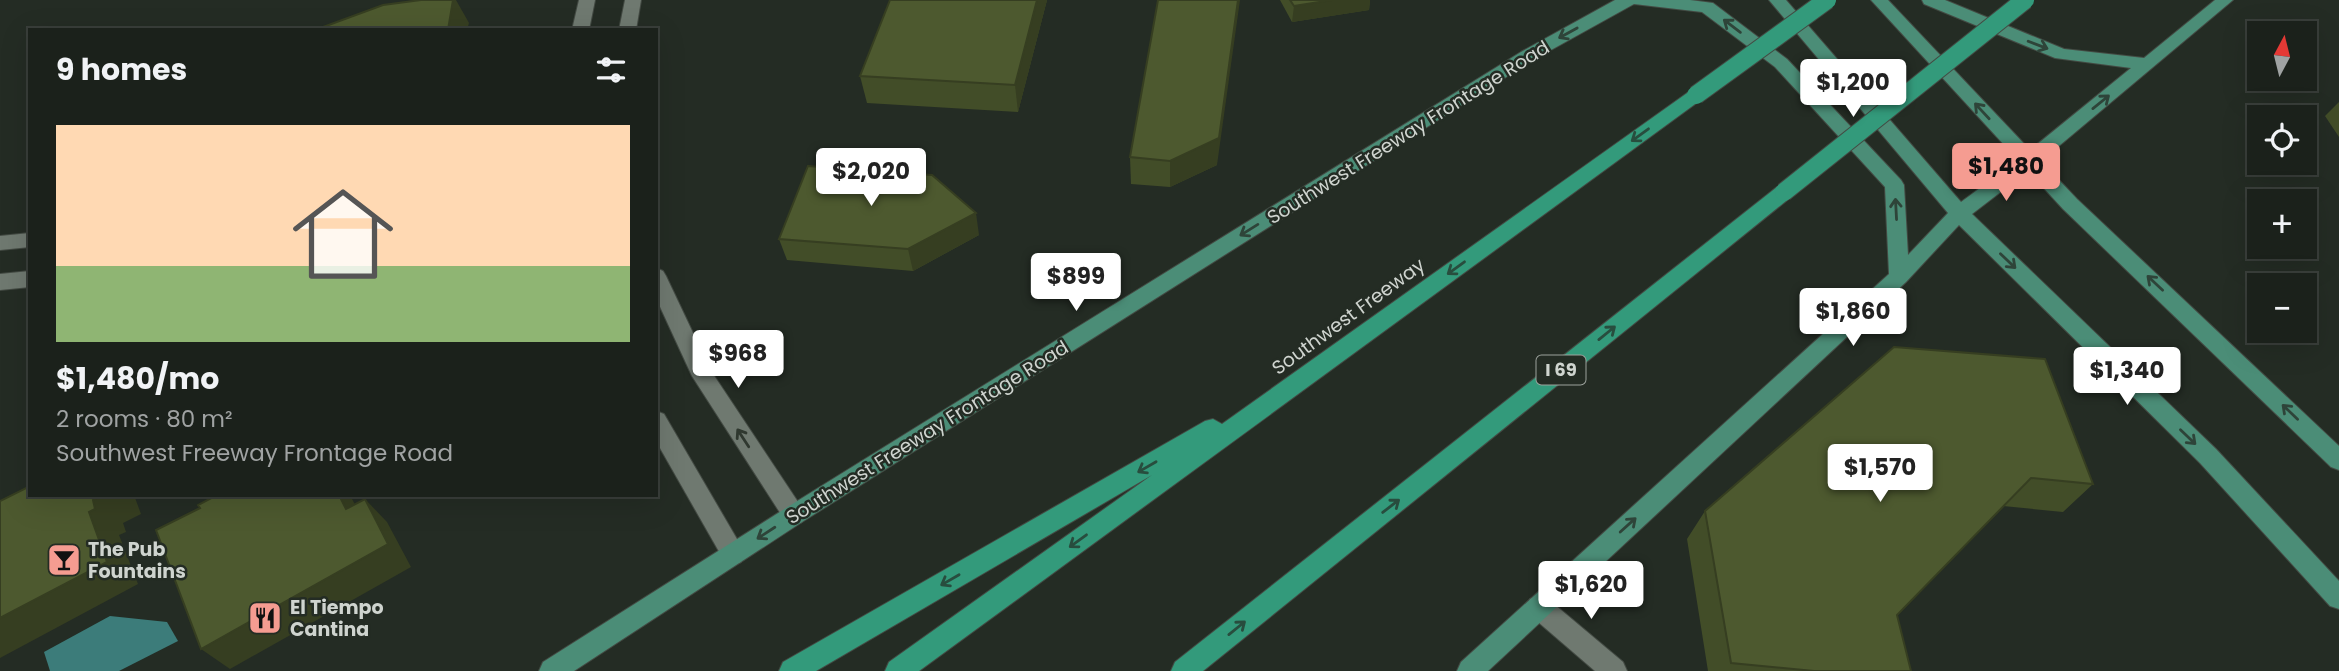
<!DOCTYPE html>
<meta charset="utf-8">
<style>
:root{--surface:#1b211b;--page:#242924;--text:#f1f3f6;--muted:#a0a3a3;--line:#393e3a;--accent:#f59c91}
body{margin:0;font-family:Poppins,sans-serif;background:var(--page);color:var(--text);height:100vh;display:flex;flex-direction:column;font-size:26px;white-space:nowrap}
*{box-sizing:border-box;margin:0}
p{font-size:23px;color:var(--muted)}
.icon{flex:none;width:38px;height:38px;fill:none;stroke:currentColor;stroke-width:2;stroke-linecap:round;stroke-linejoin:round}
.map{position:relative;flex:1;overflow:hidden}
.panel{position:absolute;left:28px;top:28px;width:630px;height:469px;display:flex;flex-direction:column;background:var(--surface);border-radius:0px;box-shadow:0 7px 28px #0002,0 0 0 2px var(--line)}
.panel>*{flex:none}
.needle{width:46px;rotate:7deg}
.tools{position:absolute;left:2247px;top:21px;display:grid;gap:14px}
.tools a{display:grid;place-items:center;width:70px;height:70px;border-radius:0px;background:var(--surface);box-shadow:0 7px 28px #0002,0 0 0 2px var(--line);font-size:35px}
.price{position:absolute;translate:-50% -60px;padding:0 16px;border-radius:7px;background:#fff;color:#222;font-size:23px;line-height:46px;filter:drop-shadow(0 2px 4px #0008)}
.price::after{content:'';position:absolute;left:50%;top:42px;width:21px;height:16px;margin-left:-10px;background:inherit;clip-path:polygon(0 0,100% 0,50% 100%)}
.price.on{background:var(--accent);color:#111}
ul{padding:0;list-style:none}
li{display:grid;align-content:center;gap:14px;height:371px;padding:0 28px}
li+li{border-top:2px solid var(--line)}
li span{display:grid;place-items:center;height:217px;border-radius:0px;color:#555}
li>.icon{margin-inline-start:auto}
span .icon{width:126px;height:126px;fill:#fffc;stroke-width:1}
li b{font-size:30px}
h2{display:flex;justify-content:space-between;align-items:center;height:84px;padding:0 28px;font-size:30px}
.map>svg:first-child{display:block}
.water{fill:#3c7c7a}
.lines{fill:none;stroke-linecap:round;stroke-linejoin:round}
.minor-casing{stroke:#434a43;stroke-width:2}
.major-casing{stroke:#434a43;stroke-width:2}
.highway-casing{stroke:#434a43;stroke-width:2}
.minor{fill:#6f7970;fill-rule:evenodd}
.major{fill:#4b8d77;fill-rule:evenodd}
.highway{fill:#339a7b;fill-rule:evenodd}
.highway-bridge-casing{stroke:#434a43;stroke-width:20;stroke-linecap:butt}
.highway-bridge{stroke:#339a7b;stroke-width:18}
.wall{fill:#424d28}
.shaded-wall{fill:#363e21}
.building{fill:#4d592f;stroke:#363e21;stroke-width:2}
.oneway{stroke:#2e4439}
.oneway2{stroke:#284d3e}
.oneway3{stroke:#2f382f}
.labels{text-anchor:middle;stroke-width:5;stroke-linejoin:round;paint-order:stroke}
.shield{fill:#242c24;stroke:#9ca29c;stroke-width:2}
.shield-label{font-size:18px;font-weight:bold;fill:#cfd4cf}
.street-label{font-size:19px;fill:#cfd4cf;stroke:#242c24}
.poi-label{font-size:19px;font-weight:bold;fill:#cfd4cf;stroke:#242c24;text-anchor:start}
</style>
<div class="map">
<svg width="2339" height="671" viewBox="0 0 2339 671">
<rect width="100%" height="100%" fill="#242c24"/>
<polygon class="water" points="110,616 167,622 178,641 119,671 50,671 44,652"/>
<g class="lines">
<defs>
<g id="minor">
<polygon points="579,0 595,0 589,30 572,30"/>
<polygon points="625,0 641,0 636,30 619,30"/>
<polygon points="30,233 30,247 0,250 0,236"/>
<polygon points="656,268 663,271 666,276 711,371 802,508 806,515 802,522 794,525 786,522 692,376 656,298"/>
<polygon points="30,271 30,287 0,290 0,274"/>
<polygon points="656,411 664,414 741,546 745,554 741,562 733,565 725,562 656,441"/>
<polygon points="1539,596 1548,599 1623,662 1627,671 1595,671 1530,615 1527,607 1530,599"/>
</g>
<polygon id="major" points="1615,0 1690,0 1713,3 1787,59 1901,180 1904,185 1908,255 1948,213 1769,0 1786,0 1961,202 2018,160 1871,0 1888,0 2030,150 2131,68 2055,58 1924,4 1922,0 1945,0 2064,49 2144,58 2215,0 2233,0 2041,161 2077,199 2339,446 2339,470 2331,467 2063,209 2028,171 1972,214 2216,449 2339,581 2339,609 2330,606 2200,463 1959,225 1906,282 1488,671 1457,671 1461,662 1889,274 1885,187 1775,67 1702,12 1634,4 1533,60 802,522 574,671 539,671 543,662 786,508 1521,52"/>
<g id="highway">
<polygon points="1696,89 1705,95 1702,99 919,671 885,671 889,662 1152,475 816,671 779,671 783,662 1205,421 1213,419 1222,424 1690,91"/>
<polygon points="1784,185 1791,187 1794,192 1791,197 1203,671 1171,671 1175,662 1777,187"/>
</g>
</defs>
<use href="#minor" class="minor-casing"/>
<use href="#major" class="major-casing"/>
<use href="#highway" class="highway-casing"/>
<use href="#minor" class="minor"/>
<use href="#major" class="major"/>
<use href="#highway" class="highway"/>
<defs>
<g id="highway-bridge">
<polyline points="1696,95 1827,0"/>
<polyline points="1784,192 2025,0"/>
</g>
</defs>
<use href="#highway-bridge" class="highway-bridge-casing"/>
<use href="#highway-bridge" class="highway-bridge"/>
</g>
<g class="wall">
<polygon points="890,0 1047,0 1018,112 867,103 860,76"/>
<polygon points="1280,0 1370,0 1369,10 1292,22"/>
<polygon points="2339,102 2339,137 2325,116"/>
<polygon points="1130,157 1217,165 1170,187 1131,184"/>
<polygon points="979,235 913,271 787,260 779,239"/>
<polygon points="1894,347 2093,484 2063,512 2003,506 1897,615 1911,671 1708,671 1687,539 1705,511"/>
</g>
<g class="shaded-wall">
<polygon points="453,0 456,0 469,23 467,30 448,30"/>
<polygon points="1037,0 1047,0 1018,112 1015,85"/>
<polygon points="1238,0 1240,0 1217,165 1170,187 1170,161"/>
<polygon points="1332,0 1370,0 1369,10 1292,22 1294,6"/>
<polygon points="976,213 979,235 913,271 908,249"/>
<polygon points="102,495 134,495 141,514 123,523 126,532 119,535 138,584 0,658 0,618 89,512 93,500"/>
<polygon points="339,495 350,495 369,532 346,509"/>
<polygon points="365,499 387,522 411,567 230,669 201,649"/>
</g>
<g class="building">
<polygon points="421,0 453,0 448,30 315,30 383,5"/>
<polygon points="890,0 1037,0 1015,85 860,76"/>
<polygon points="1158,0 1238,0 1219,138 1170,161 1130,157"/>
<polygon points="1290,0 1332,0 1294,6"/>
<polygon points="808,166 932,175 976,213 908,249 779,239"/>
<polygon points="1894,347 2045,359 2093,484 2031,478 1897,615 1911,671 1814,671 1731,663 1705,511"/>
<polygon points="30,486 30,495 102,495 93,500 95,509 89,512 107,562 0,618 0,501"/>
<polygon points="217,495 339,495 346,509 365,499 388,544 201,649 156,530 200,508 198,505"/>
</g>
<defs><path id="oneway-shaft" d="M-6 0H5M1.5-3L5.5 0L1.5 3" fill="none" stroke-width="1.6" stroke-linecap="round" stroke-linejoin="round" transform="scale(1.75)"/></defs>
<g class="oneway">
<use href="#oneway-shaft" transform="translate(1732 26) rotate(-143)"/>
<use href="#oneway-shaft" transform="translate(1568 33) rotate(151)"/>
<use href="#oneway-shaft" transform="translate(2038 45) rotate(21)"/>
<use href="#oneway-shaft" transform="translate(2101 102) rotate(-39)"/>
<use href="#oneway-shaft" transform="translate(1982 111) rotate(-133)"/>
<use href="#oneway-shaft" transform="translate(1896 209) rotate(-93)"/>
<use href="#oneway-shaft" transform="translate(1249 230) rotate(148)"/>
<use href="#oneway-shaft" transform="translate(2008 261) rotate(44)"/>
<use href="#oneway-shaft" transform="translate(2155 283) rotate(-137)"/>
<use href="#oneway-shaft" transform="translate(2290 412) rotate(-136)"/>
<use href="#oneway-shaft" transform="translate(2188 437) rotate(44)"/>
<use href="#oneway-shaft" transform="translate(1628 525) rotate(-42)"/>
<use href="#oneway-shaft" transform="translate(766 533) rotate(147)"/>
</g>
<g class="oneway2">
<use href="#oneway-shaft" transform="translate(1640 135) rotate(144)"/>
<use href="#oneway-shaft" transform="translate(1456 268) rotate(144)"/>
<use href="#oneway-shaft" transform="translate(1607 333) rotate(-39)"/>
<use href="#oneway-shaft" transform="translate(1147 467) rotate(150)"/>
<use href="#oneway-shaft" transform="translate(1391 506) rotate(-38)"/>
<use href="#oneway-shaft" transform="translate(1078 541) rotate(144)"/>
<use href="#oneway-shaft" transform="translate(950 580) rotate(150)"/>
<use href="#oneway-shaft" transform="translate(1237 628) rotate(-39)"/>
</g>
<use class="oneway3" href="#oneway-shaft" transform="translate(743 438) rotate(-123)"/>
<defs>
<symbol id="bar-square" viewBox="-11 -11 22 22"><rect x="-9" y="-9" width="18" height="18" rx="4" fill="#f59c91" stroke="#242c24"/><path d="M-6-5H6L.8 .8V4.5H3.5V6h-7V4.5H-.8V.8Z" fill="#111"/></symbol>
<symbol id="restaurant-square" viewBox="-11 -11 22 22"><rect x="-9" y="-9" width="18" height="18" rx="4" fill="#f59c91" stroke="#242c24"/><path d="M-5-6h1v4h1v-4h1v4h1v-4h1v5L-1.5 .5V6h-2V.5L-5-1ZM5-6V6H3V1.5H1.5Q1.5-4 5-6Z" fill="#111"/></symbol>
</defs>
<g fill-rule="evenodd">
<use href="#bar-square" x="45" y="541" width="38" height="38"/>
<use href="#restaurant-square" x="246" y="599" width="38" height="38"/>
</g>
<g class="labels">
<rect class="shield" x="1536.5" y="355.5" width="49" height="29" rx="5"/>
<g class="shield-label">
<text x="1561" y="376">I 69</text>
</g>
<g class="street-label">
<text transform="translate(1408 132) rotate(-32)" y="7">Southwest Freeway Frontage Road</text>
<text transform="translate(1348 316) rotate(-36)" y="7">Southwest Freeway</text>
<text transform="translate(927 432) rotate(-32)" y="7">Southwest Freeway Frontage Road</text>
</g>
<g class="poi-label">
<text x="88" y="556">The Pub<tspan x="88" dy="22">Fountains</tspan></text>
<text x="290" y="614">El Tiempo<tspan x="290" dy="22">Cantina</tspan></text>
</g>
</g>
</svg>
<div class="tools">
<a><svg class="needle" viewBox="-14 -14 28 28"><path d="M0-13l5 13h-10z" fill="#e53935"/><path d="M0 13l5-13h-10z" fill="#a0a3a3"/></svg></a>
<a><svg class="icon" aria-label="locate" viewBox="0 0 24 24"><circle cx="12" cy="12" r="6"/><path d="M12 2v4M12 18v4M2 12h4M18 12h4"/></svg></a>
<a>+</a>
<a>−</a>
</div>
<b class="price" style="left:1853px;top:119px">$1,200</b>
<b class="price on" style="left:2006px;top:203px">$1,480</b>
<b class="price" style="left:871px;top:208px">$2,020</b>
<b class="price" style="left:1076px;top:313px">$899</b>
<b class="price" style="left:1853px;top:348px">$1,860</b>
<b class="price" style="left:738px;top:390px">$968</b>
<b class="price" style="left:2127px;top:407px">$1,340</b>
<b class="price" style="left:1880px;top:504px">$1,570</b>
<b class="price" style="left:1591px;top:621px">$1,620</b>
<section class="panel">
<h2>9 homes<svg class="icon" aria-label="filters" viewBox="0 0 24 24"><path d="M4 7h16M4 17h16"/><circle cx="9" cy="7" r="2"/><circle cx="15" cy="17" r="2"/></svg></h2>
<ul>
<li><span style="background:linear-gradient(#ffd9b3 65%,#8fb573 0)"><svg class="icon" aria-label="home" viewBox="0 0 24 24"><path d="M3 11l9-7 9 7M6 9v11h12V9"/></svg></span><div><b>$1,480/mo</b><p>2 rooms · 80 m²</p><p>Southwest Freeway Frontage Road</p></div></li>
</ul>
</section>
</div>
